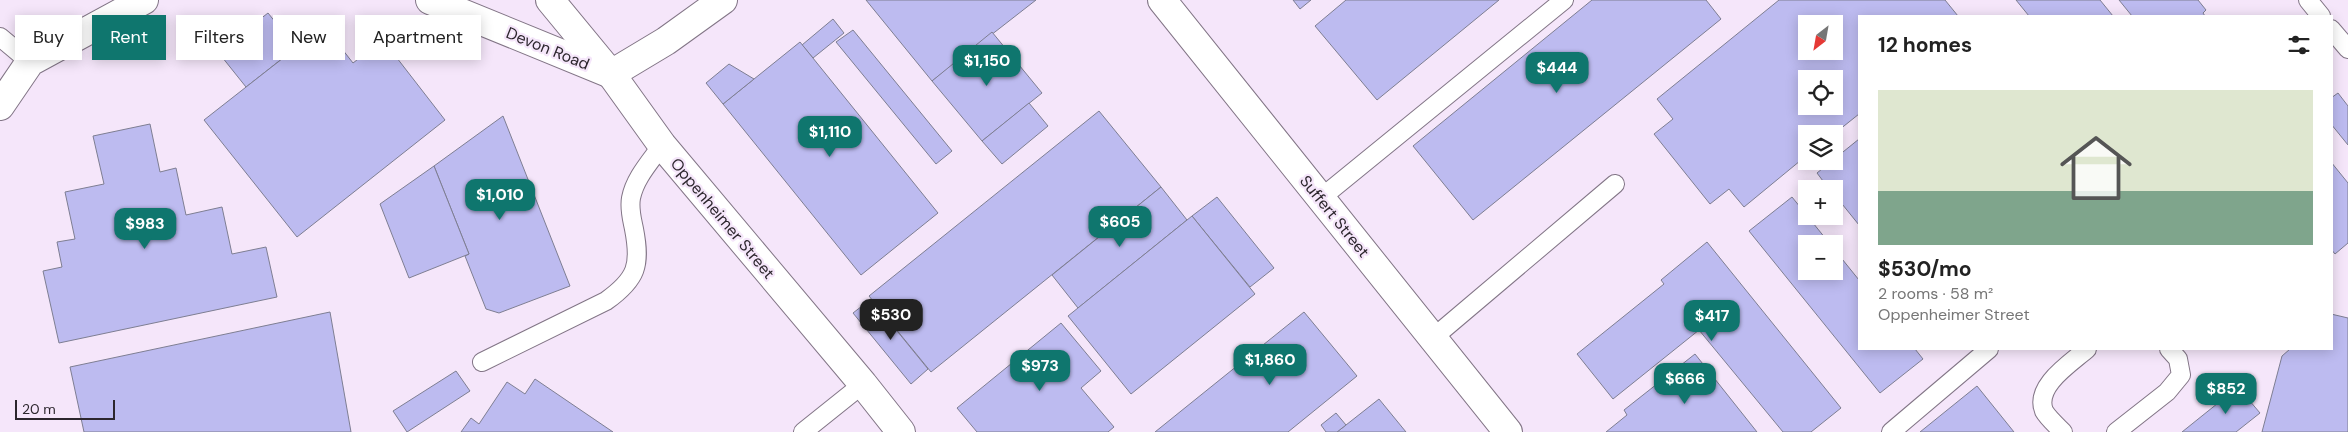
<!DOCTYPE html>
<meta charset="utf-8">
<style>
:root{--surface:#fff;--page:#f6f6f6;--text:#222;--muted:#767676;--line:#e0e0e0;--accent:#0f766e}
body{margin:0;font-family:"DM Sans",sans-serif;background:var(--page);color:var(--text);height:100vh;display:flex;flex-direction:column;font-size:19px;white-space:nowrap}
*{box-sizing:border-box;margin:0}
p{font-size:16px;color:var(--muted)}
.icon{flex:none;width:28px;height:28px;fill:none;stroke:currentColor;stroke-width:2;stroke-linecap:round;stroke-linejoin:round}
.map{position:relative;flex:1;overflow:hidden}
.details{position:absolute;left:1858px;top:15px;width:475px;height:335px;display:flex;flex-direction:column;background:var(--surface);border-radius:0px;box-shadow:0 2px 12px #0003}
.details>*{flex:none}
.banner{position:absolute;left:15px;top:15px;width:475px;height:45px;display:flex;gap:10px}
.needle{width:32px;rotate:211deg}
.controls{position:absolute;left:1798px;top:15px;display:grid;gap:10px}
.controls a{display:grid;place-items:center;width:45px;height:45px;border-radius:0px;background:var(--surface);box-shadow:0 2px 12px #0003;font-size:25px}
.scale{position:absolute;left:15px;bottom:12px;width:100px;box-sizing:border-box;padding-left:5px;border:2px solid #2c262d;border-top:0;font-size:14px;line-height:18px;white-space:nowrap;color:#2c262d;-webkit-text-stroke:4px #f5e6fa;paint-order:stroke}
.price{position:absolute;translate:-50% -42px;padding:0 11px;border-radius:10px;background:var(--accent);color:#fff;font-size:16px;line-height:32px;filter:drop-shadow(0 1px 2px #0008)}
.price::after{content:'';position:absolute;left:50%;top:30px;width:15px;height:11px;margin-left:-8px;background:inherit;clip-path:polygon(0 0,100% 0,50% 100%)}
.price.current{background:#222;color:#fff}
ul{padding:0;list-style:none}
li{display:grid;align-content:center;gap:10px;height:265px;padding:0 20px}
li+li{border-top:1px solid var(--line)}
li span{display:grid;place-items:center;height:155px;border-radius:0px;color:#555}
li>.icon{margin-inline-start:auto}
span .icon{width:90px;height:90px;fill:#fffc;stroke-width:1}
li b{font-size:21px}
h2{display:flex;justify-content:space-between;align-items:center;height:60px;padding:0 20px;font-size:21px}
.chip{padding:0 18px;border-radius:0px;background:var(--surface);box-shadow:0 2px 12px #0003;font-size:18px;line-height:45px}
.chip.current{background:var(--accent);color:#fff}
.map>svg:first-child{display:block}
.building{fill:#bdbbf0;stroke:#7e7e92;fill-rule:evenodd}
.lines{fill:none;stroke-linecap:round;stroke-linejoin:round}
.service-casing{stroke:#827586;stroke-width:20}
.minor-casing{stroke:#827586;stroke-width:30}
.service{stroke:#fff;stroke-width:18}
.minor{stroke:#fff;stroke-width:28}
.labels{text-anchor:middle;stroke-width:4.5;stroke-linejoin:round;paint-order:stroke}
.street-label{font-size:16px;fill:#2c262d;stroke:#f5e6fa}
</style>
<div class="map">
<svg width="2348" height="432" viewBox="0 0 2348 432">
<rect width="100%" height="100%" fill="#f5e6fa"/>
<g class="building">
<polygon points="866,0 1036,0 932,81"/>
<polygon points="1293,0 1311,0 1300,9"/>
<polygon points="1346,0 1499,0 1377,100 1315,26"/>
<polygon points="1592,0 1706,0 1721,19 1473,220 1413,146"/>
<path d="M 1779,0 L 1945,0 L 1958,16 L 1859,16 L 1859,114 L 1834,134 L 1806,134 L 1806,156 L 1744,207 L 1729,189 L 1710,204 L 1654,134 L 1673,119 L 1657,99 ZM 1806,24 L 1834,24 L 1834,51 L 1806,51 ZM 1806,79 L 1834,79 L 1834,106 L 1806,106 Z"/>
<polygon points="2016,0 2100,0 2113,16 2029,16"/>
<polygon points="2119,0 2198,0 2206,10 2203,13 2205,16 2132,16"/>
<polygon points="268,13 281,29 296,17 311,36 246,87 218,52"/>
<polygon points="833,19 844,33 813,58 802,45"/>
<polygon points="324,26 353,63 383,40 445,120 297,237 204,120"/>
<polygon points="853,30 952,151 936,164 836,42"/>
<polygon points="992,32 1042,93 982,141 932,81"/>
<polygon points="800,42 938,213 861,275 723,104"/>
<polygon points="729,64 754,79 723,104 706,83"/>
<polygon points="2338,93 2348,106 2348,145 2331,124 2331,98"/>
<polygon points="1029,103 1048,126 1002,164 982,141"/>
<polygon points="1099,111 1161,187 931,372 869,296"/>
<polygon points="503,116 570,286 499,313 486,309 465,256 469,254 434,166"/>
<polygon points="150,124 160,172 176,168 186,215 222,207 232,254 266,247 277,297 59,343 43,271 62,267 57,242 75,239 65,192 104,184 93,136"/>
<polygon points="1859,139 1859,225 1834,194 1834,189 1829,189 1817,173"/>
<polygon points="2331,162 2348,183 2348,243 2335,254 2331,249"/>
<polygon points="434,166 469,254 409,278 380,204"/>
<polygon points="1161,187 1187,220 1078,308 1052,275"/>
<polygon points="1217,197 1274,268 1250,287 1192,216"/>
<polygon points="1792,197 1830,244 1806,244 1806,271 1834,271 1834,249 1859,280 1859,349 1915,349 1923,359 1880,393 1749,231"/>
<polygon points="1192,216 1255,294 1131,394 1068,316"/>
<polygon points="1707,242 1841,408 1811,432 1783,432 1699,330 1613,399 1577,354 1664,284 1661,280"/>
<polygon points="871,299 928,369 911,384 853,313"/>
<polygon points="330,312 351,432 84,432 70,367"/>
<polygon points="1304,312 1357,376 1288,432 1155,432"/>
<polygon points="2331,314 2348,318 2348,432 2262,432 2282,356 2290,349 2331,349"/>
<polygon points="1061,323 1101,371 1081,388 1114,427 1108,432 977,432 957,408"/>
<polygon points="1695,354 1757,432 1606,432 1627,415 1624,410"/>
<polygon points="456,371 470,391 407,432 393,411"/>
<polygon points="535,379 613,432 461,432 471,418 479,424 507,382 525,394"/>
<polygon points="1977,386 2014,432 1920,432"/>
<polygon points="2238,387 2260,413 2236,432 2182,432"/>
<polygon points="1379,399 1406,432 1337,432 1346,425"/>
<polygon points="1336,413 1346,425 1337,432 1326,432 1321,425"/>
</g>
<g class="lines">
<defs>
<g id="service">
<polyline points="2308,0 2321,16"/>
<polyline points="2331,29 2348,49"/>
<polyline points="0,37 30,62"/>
<polyline points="1321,198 1564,0"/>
<polyline points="1433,338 1615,184"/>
<path d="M 482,362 L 606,301 C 637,279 641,265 634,229 C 632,219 629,209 631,198 C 635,178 650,162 662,145"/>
<polyline points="803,432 863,384"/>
<polyline points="1891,432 1989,349"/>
<path d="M 2063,432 C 2057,426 2048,418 2044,411 C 2034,386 2071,363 2087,349"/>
<polyline points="2116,432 2167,392 2181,375 2178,359 2169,349"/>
</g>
<g id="minor">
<polyline points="430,0 611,74 666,41 723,0"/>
<polyline points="550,0 611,74 662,145 863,384 901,432"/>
<polyline points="1162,0 1508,432"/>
<polyline points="0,106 30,62 144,0"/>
</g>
</defs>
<use href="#service" class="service-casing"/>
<use href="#minor" class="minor-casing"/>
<use href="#service" class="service"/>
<use href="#minor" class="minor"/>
</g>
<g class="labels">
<g class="street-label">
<text transform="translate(548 48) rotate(22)" y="6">Devon Road</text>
<text transform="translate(1335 216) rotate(51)" y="6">Suffert Street</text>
<text transform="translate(723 218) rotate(50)" y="6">Oppenheimer Street</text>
</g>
</g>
</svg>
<div class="controls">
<a><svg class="needle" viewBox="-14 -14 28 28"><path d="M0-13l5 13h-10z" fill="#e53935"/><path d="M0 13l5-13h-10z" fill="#767676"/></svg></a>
<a><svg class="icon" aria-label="locate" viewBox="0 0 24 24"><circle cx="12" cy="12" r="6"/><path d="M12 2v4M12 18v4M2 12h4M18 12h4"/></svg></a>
<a><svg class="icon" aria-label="layers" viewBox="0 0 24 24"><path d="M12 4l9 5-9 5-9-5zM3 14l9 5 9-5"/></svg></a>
<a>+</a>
<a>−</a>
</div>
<div class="scale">20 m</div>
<b class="price" style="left:987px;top:87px">$1,150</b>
<b class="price" style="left:1557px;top:94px">$444</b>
<b class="price" style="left:830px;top:158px">$1,110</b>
<b class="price" style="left:500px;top:221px">$1,010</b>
<b class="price" style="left:1120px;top:248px">$605</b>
<b class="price" style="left:145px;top:250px">$983</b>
<b class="price current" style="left:891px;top:341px">$530</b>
<b class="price" style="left:1712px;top:342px">$417</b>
<b class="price" style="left:1270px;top:386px">$1,860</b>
<b class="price" style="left:1040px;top:392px">$973</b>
<b class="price" style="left:1685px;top:405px">$666</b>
<b class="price" style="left:2226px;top:415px">$852</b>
<div class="banner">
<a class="chip">Buy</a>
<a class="chip current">Rent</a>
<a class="chip">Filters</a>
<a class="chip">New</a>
<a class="chip">Apartment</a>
</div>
<section class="details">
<h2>12 homes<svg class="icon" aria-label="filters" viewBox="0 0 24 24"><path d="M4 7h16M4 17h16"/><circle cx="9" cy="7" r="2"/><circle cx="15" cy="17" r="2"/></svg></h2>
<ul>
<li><span style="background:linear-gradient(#dfe7d0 65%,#7fa58c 0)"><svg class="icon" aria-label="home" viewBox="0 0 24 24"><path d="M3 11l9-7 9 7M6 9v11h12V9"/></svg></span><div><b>$530/mo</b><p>2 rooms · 58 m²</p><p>Oppenheimer Street</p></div></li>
</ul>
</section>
</div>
